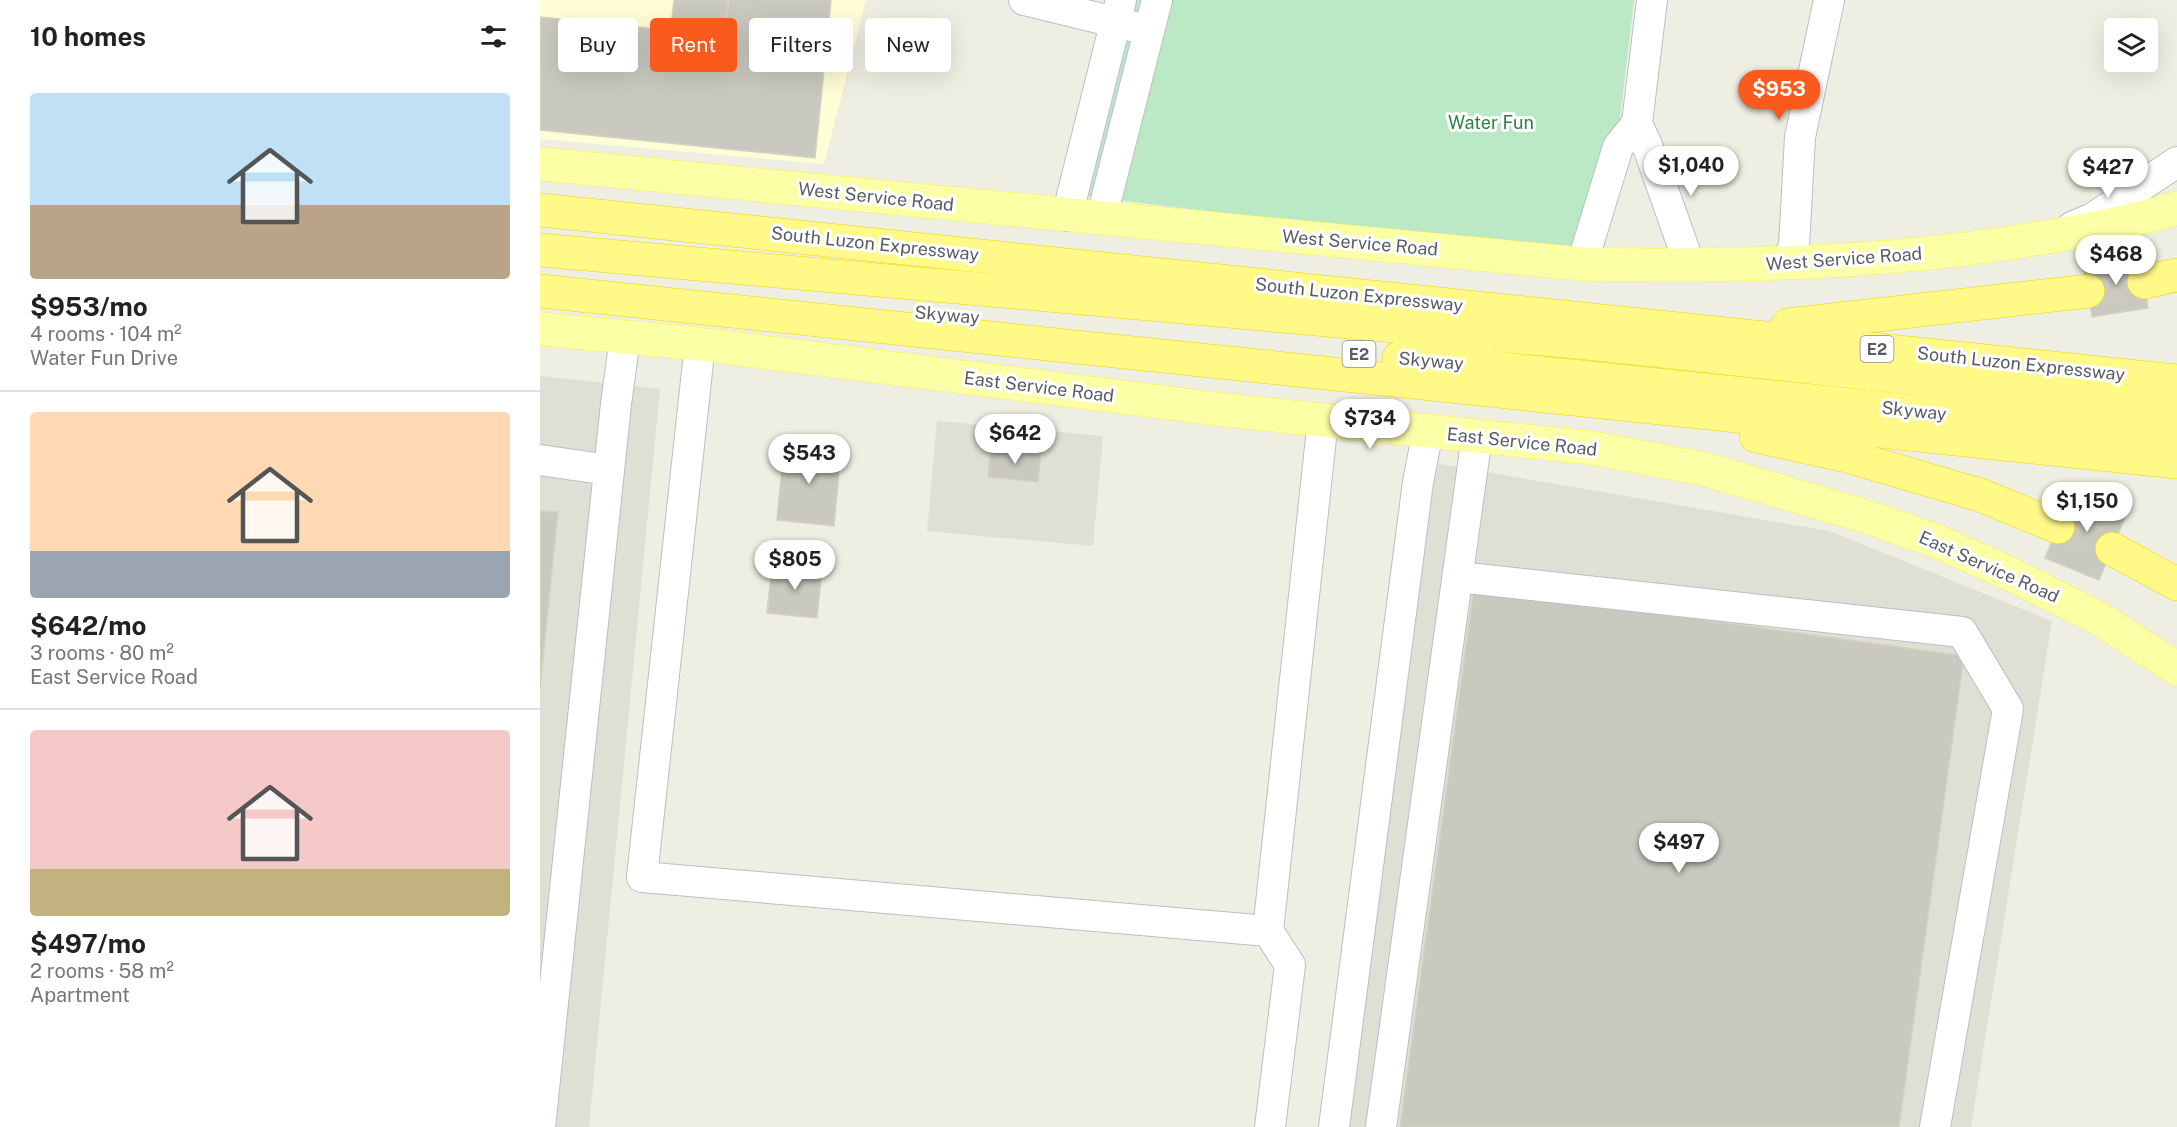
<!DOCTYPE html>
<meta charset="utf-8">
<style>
:root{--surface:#fff;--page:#f2f2f2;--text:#222;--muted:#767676;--line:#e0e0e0;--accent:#fa5b1d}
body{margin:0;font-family:"Public Sans",sans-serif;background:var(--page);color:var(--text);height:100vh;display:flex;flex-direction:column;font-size:22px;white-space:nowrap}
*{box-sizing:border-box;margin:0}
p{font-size:20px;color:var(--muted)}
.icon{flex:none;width:33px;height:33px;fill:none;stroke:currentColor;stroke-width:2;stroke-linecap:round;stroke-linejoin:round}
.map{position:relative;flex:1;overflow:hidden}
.sheet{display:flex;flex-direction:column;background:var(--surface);width:540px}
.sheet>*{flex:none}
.guide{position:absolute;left:18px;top:18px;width:570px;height:54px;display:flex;gap:12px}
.controls{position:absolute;left:1564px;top:18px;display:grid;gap:12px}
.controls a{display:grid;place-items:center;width:54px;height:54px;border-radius:6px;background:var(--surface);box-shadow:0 6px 24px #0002;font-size:30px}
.price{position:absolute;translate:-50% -51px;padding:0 14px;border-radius:21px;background:#fff;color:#222;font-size:20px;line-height:39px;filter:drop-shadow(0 2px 3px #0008)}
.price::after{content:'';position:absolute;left:50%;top:36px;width:18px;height:14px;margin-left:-9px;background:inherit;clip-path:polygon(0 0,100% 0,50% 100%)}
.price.selected{background:var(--accent);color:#fff}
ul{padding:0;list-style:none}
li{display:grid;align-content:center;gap:12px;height:318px;padding:0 30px}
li+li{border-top:2px solid var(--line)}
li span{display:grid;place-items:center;height:186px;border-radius:6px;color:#555}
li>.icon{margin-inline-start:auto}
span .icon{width:108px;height:108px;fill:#fffc;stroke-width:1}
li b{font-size:26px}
h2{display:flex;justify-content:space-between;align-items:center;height:72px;padding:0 30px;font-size:26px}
.tag{padding:0 21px;border-radius:6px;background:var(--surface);box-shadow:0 6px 24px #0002;font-size:21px;line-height:54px}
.tag.selected{background:var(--accent);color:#fff}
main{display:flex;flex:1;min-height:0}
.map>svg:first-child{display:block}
.commercial{fill:#fffed6}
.industrial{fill:#dfdfd6}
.green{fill:#bbe9c5}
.building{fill:#c9c9bf;stroke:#d4d2bf;stroke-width:1.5}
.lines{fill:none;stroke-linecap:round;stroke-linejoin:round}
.highway-tunnel{stroke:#cacac2;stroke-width:33;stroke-dasharray:33 16;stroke-linecap:butt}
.minor-casing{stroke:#bcbec5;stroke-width:32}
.major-casing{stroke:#fff14a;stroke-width:34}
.highway-casing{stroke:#f0d600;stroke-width:34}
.minor{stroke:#fff;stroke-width:30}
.major{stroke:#fbffa6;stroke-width:33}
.highway{stroke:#fff988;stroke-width:33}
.labels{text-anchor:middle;stroke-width:6;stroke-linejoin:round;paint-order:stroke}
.shield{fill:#fff;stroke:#8c8d92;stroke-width:1.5}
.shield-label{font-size:16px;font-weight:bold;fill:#5a5c64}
.park-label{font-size:18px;fill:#2b8242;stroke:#fff}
.street-label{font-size:18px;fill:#5a5c64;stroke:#fff}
</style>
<main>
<section class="sheet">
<h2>10 homes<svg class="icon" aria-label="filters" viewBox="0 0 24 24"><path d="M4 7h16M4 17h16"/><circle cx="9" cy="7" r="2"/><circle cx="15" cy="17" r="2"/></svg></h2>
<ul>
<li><span style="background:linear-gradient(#bfe0f5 60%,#b9a48a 0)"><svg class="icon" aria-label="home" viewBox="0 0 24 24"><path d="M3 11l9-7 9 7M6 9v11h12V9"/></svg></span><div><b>$953/mo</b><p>4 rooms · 104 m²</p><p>Water Fun Drive</p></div></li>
<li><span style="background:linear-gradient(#ffd9b3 75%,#9aa5b1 0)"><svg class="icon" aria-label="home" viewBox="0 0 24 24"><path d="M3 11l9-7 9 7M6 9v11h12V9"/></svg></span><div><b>$642/mo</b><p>3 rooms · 80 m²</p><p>East Service Road</p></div></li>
<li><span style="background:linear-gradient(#f6c9c9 75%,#c2b280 0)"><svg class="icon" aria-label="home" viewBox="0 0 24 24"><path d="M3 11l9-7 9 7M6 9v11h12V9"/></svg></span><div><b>$497/mo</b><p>2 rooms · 58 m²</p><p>Apartment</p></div></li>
</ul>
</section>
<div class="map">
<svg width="1637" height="1127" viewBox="0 0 1637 1127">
<rect width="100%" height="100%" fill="#efeee2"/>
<polygon class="commercial" points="0,0 326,0 284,164 0,139"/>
<g class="industrial">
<polygon points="0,376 120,389 49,1127 0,1127"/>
<polygon points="397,421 563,436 553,546 387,531"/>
<polygon points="894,463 1289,531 1512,621 1431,1127 804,1127"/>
</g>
<polygon class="green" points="593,0 1094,0 1077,143 1027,255 544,196"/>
<g class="building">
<polygon points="134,0 188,0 185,33 131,28"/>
<polygon points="189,0 291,0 275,158 0,130 0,17 185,36"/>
<polygon points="1599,255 1608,308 1552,317 1543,264"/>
<polygon points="244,445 301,450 294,526 237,520"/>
<polygon points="451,449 501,454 498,482 448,477"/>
<polygon points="1535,486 1589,508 1559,580 1505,558"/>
<polygon points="0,511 18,512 0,688"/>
<polygon points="232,565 282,569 277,618 227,613"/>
<polygon points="934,588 1424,656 1359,1127 860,1127"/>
</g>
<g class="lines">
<g class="highway-tunnel">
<polyline points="1548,291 1604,282"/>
<polyline points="1518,527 1572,549"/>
</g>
<defs>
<g id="minor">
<polyline points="484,0 595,27"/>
<polyline points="1112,0 1097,123 1109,150 1150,266"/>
<polyline points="527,216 581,0"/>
<polyline points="557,218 564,208 617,0"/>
<polyline points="1532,227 1553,218 1637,162"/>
<polyline points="1042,264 1078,147 1097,123"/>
<polyline points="1246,264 1254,246 1260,137 1289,0"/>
<polyline points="160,344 102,877 728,931"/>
<polyline points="0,460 69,470"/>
<polyline points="918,577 1422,632 1468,709 1395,1127"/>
<polyline points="0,1127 76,404 85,338"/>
<polyline points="730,1127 750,965 728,931 783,419"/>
<polyline points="794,1127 878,482 888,431"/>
<polyline points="841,1127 937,436"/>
</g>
<g id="major">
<path d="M 0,164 L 1042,264 C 1189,267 1336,264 1481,241 C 1534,233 1586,223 1637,208"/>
<polyline points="0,329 160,344 685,410 1053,448 1164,469 1331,518 1399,542 1470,574 1558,618 1637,669"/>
</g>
<g id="highway">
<polyline points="0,210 1637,381"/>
<polyline points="0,250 1047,343 1637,407"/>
<polyline points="1604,282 1637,275"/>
<polyline points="0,291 1637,462"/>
<polyline points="1248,325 1548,291"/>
<polyline points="859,358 1637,439"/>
<polyline points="1216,436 1307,456 1440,495 1518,527"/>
<polyline points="1572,549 1637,584"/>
</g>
</defs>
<use href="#minor" class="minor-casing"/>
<use href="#major" class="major-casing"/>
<use href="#highway" class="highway-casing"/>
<use href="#minor" class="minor"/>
<use href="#major" class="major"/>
<use href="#highway" class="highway"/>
</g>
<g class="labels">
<g class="shield">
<rect x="1320.5" y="336" width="33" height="26" rx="4.5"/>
<rect x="802.5" y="341" width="33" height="26" rx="4.5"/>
</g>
<g class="shield-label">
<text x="1337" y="355">E2</text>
<text x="819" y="360">E2</text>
</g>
<g class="park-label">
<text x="951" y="129">Water Fun</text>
</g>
<g class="street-label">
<text transform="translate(336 197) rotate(6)" y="6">West Service Road</text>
<text transform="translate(820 243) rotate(5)" y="6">West Service Road</text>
<text transform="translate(335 244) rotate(6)" y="6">South Luzon Expressway</text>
<text transform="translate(1304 259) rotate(-4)" y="6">West Service Road</text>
<text transform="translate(819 295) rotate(6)" y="6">South Luzon Expressway</text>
<text transform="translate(407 315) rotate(5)" y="6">Skyway</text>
<text transform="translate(891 361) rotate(5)" y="6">Skyway</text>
<text transform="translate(1481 364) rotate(6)" y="6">South Luzon Expressway</text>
<text transform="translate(499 387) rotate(7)" y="6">East Service Road</text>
<text transform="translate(1374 411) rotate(6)" y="6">Skyway</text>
<text transform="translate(982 442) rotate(6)" y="6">East Service Road</text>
<text transform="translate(1449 567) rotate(24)" y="6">East Service Road</text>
</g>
</g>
</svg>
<div class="controls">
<a><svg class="icon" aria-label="layers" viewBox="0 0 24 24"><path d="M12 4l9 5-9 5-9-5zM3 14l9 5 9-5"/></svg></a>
</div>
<b class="price selected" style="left:1239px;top:121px">$953</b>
<b class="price" style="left:1151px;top:197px">$1,040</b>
<b class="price" style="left:1568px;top:199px">$427</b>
<b class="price" style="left:1576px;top:286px">$468</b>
<b class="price" style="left:830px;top:450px">$734</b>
<b class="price" style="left:475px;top:465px">$642</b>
<b class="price" style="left:269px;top:485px">$543</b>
<b class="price" style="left:1547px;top:533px">$1,150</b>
<b class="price" style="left:255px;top:591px">$805</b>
<b class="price" style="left:1139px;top:874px">$497</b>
<div class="guide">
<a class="tag">Buy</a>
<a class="tag selected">Rent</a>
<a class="tag">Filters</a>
<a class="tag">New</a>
</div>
</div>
</main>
